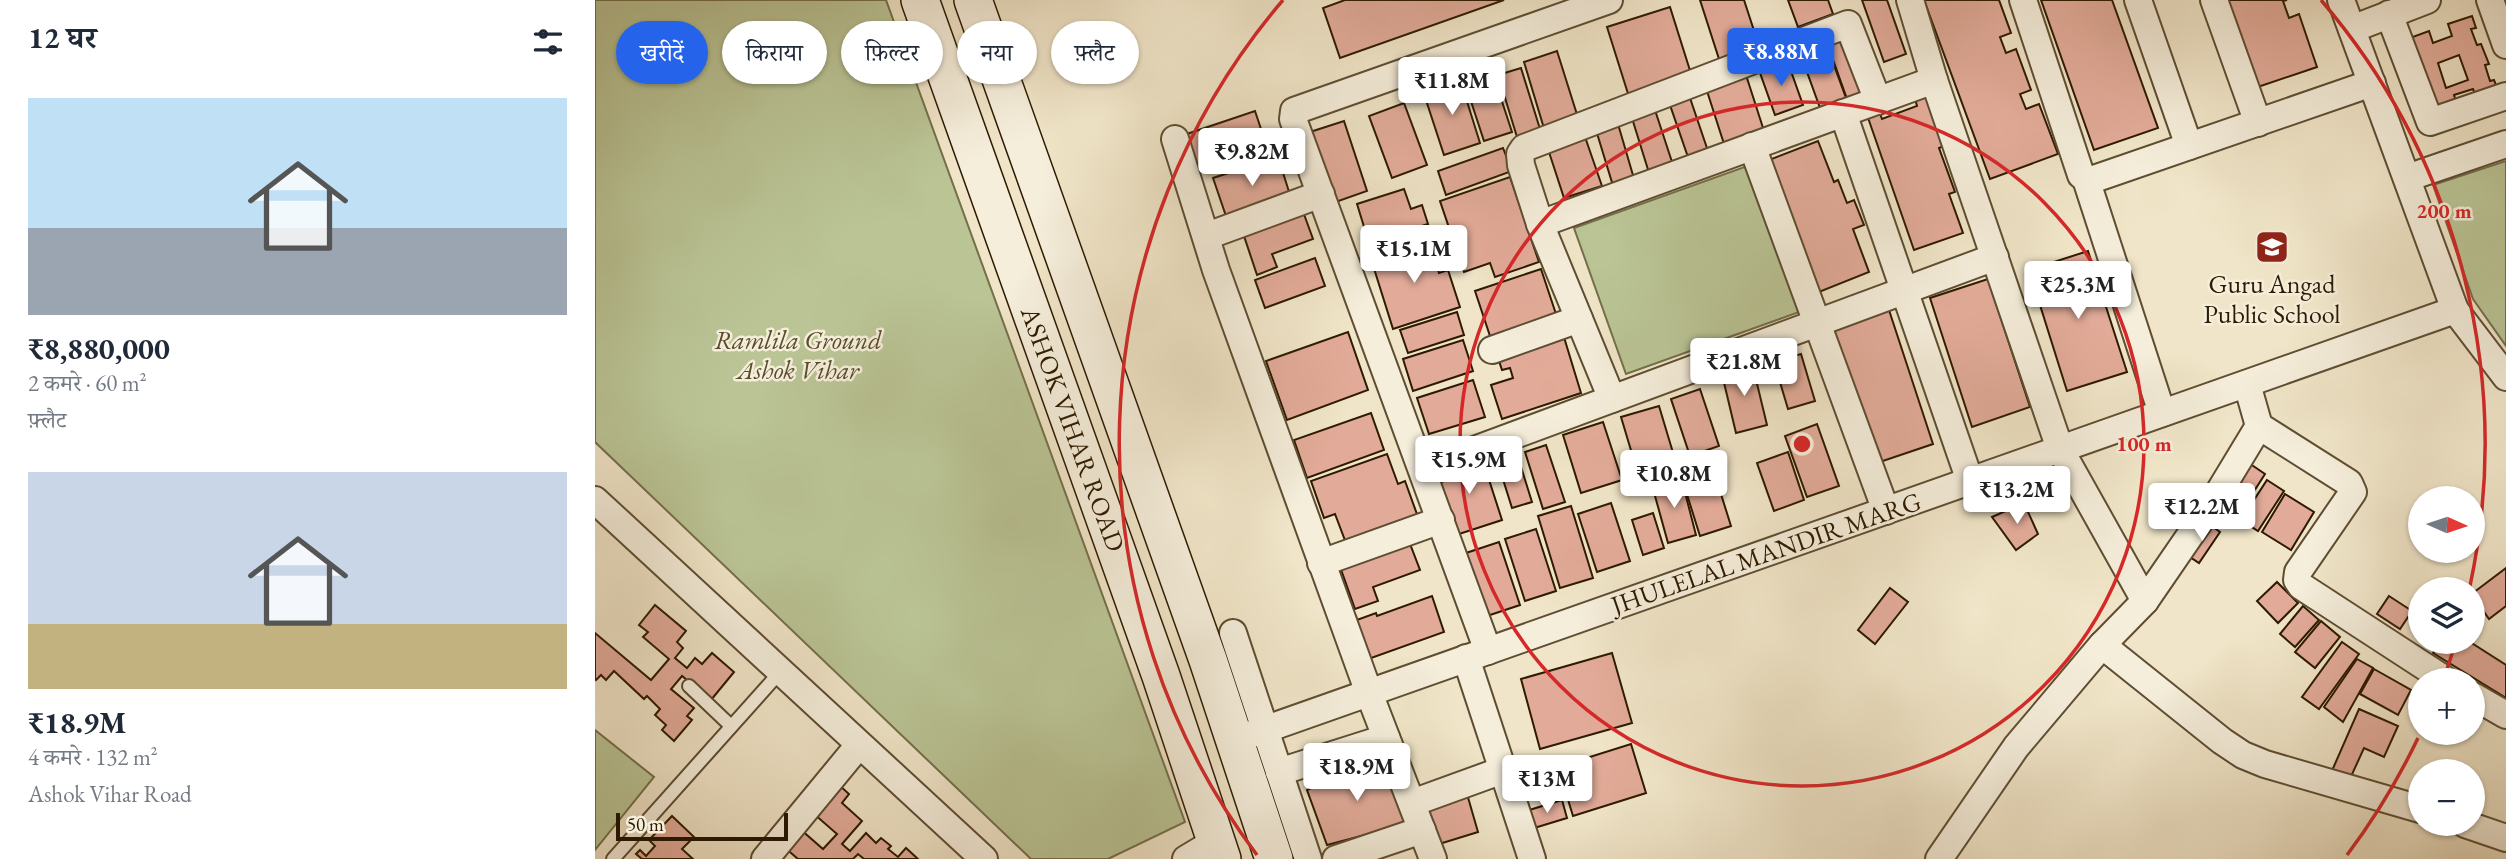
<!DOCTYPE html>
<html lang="hi">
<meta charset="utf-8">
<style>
:root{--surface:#fff;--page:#f6f6f7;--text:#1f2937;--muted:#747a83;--accent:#2563eb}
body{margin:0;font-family:"EB Garamond","Noto Serif Devanagari",serif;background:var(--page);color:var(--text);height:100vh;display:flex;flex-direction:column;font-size:26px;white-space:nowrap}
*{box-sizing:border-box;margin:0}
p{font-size:23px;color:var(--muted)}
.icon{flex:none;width:38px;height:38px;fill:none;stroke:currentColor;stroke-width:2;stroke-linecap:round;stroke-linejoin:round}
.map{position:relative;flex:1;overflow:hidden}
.sheet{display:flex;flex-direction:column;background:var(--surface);width:595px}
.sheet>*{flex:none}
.hud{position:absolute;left:21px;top:21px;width:665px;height:63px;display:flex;gap:14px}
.needle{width:46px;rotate:93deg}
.buttons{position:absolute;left:1813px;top:486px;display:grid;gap:14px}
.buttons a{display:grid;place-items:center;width:77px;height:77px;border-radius:50%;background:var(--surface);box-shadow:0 2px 5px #0004;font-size:35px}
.scale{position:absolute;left:21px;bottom:18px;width:172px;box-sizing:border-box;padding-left:7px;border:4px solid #2e1a00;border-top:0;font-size:19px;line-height:24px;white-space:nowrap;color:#2e1a00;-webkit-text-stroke:5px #f5eedb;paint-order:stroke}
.price{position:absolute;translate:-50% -60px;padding:0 16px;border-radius:7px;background:#fff;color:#222;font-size:23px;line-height:46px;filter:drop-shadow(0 2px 4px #0008)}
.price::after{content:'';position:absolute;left:50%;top:42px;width:21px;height:16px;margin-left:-10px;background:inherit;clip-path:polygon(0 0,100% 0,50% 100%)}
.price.selected{background:var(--accent);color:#fff}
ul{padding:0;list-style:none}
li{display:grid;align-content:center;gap:14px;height:371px;padding:0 28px}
li span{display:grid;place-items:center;height:217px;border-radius:0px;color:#555}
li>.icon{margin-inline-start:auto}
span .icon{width:126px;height:126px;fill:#fffc;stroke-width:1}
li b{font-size:30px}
h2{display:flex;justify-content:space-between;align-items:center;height:84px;padding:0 28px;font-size:30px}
.pill{padding:0 24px;border-radius:32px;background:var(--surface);box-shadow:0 2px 5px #0004;font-size:24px;line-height:63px}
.pill.selected{background:var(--accent);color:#fff}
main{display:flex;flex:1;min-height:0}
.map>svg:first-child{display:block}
.green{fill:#bac495;stroke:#746f4a;stroke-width:2}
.building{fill:#e2ab99;stroke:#2e1a00;stroke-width:2;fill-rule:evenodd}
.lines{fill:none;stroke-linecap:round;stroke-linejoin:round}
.lane-casing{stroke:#5e4d32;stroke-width:16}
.street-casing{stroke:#5e4d32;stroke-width:30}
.secondary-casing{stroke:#2e1a00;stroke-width:40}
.lane{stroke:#f5eedb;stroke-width:12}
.street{stroke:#f5eedb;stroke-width:26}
.secondary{stroke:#f5eedb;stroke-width:37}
.ring{fill:none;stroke:#d62828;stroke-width:3.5}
.labels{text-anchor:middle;stroke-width:5;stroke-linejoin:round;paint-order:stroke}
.poi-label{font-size:26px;fill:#2e1a00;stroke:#f5eedb}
.park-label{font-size:26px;font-style:italic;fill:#584d2d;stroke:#f5eedb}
.street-label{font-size:26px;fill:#2e1a00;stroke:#f5eedb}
.centre{fill:#d62828;stroke:#f5eedb;stroke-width:3.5}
.ring-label{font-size:21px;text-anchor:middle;font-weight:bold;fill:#d62828;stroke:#f5eedb;stroke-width:5;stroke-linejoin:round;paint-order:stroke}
</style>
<main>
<section class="sheet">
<h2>12 घर<svg class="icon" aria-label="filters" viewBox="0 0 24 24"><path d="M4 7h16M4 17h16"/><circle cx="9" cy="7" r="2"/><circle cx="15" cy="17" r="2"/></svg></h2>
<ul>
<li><span style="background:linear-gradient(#bfe0f5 60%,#9aa5b1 0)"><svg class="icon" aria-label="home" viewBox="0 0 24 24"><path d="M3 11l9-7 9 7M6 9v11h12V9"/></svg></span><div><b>₹8,880,000</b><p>2 कमरे · 60 m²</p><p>फ़्लैट</p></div></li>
<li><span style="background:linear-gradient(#c9d6e8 70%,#c2b280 0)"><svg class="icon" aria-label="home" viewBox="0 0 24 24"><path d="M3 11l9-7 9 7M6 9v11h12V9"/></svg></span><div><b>₹18.9M</b><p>4 कमरे · 132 m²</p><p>Ashok Vihar Road</p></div></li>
</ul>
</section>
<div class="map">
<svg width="1911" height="859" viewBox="0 0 1911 859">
<rect width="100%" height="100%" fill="#f0e5c8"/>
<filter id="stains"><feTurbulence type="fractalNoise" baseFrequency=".00286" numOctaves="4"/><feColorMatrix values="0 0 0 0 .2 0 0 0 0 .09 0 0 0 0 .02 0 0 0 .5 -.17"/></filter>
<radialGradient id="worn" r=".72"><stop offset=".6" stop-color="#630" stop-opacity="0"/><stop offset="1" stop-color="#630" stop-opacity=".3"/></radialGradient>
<g class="green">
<polygon points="0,0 291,0 590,822 513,859 436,859 0,442"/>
<polygon points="1911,161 1911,346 1878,299 1838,185"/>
<polygon points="1155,165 1207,311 1031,374 979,228"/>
<polygon points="0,730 59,777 0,850"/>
</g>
<g class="building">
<polygon points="750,0 909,0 745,58 728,8"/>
<polygon points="1105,0 1149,0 1164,46 1124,59"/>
<polygon points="1193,0 1233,0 1238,14 1203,27"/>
<polygon points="1267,0 1292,0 1311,54 1289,62"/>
<polygon points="1329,0 1404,0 1416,33 1405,37 1411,53 1421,49 1436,90 1425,94 1431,109 1444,104 1463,154 1395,179"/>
<polygon points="1446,0 1517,0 1563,128 1499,150"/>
<polygon points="1623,0 1692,0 1688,1 1694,18 1704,14 1722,67 1654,90"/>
<polygon points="1075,7 1098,80 1035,100 1012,27"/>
<path d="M 1877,16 L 1881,28 L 1876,29 L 1882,45 L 1886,44 L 1894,64 L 1890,65 L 1895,81 L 1899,80 L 1904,93 L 1882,100 L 1878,89 L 1859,95 L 1863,107 L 1839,116 L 1812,39 L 1834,31 L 1838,43 L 1857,36 L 1853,24 ZM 1864,55 L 1873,80 L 1851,88 L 1843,63 Z"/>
<polygon points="1253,32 1274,91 1252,99 1231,40"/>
<polygon points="1229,38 1251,98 1225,108 1203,47"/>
<polygon points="962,51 985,124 951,135 929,62"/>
<polygon points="1192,60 1208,105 1180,115 1164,70"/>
<polygon points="926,68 945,129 922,137 903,75"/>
<polygon points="898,74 917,132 889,141 870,83"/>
<polygon points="1151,75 1170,134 1130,147 1111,88"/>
<polygon points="865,79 885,143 849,155 828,91"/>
<polygon points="1331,90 1351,145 1344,148 1360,192 1354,194 1368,233 1319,250 1271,112 1283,108 1287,119 1322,106 1319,95"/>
<polygon points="1095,98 1114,154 1094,160 1075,105"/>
<polygon points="809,103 832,165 797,178 774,116"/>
<polygon points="1059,107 1079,168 1055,176 1036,115"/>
<polygon points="660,111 671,144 597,169 586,136"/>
<polygon points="749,121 772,191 735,204 712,133"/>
<polygon points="1023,124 1040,182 1019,189 1001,130"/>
<polygon points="989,134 1007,186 969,198 952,146"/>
<polygon points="1223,141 1239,182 1243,180 1252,203 1259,200 1269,225 1258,229 1274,272 1224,292 1174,160"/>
<polygon points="908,148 917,171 851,195 843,171"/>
<polygon points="683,157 696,198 632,219 618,178"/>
<polygon points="915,177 944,262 900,277 895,263 869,272 845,201"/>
<polygon points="809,189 816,209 827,205 833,224 774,243 762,204"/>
<polygon points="706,206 718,239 677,254 682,267 662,275 646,227"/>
<polygon points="834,240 844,273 853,270 865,307 798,329 776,259"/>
<polygon points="1493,251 1532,372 1472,391 1434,270"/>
<polygon points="720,258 730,286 670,308 660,280"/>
<polygon points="946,269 963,320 897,342 880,291"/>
<polygon points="1393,279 1435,407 1377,427 1335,298"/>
<polygon points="1293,307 1338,444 1276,465 1230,328"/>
<polygon points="862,312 869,335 813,353 805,330"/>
<polygon points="753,332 773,390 692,420 671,361"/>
<polygon points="968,334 986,393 907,419 896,385 918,378 915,368 907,370 902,355"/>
<polygon points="868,340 878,371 818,391 808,359"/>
<polygon points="1206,354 1220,401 1193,409 1179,362"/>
<polygon points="1157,363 1172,425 1141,433 1126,370"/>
<polygon points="878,380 890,417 834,434 822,398"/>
<polygon points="1105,389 1124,446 1095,456 1076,399"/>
<polygon points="1064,406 1082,466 1044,477 1026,417"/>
<polygon points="776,413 789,450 712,478 699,440"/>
<polygon points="1008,422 1027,480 986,493 968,435"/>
<polygon points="1222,424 1244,486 1212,497 1190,436"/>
<polygon points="951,445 970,502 948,509 930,452"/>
<polygon points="921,451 937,502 917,508 901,457"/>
<polygon points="1193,452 1209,500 1179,511 1162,463"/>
<polygon points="792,454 803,484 810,481 823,517 751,543 740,514 729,518 716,481"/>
<polygon points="886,455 907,520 861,535 844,483 852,480 848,468"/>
<polygon points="1648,459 1670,474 1640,521 1618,506"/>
<polygon points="1120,475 1136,526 1105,536 1089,485"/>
<polygon points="1086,477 1101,535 1073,543 1057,485"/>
<polygon points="1672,480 1689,491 1663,531 1646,520"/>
<polygon points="1690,494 1719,512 1696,550 1667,532"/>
<polygon points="1016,503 1035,561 1002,572 983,514"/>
<polygon points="1429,503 1443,534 1421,550 1397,517"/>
<polygon points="976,506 998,578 965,588 943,516"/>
<polygon points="1058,513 1069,548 1048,555 1037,520"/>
<polygon points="1611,522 1625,532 1604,563 1589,553"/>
<polygon points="941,529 961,591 930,601 910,539"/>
<polygon points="812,536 825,570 778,587 783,601 760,609 743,561"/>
<polygon points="904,542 925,605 886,618 865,555"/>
<polygon points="1911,568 1911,606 1894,619 1878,596 1878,593"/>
<polygon points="1682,582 1703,603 1683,623 1662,601"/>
<polygon points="1295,588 1313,602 1280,644 1263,630"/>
<polygon points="837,596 849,632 765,662 750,620 761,616 762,620 781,613 782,616"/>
<polygon points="1794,596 1817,611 1805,629 1782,614"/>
<polygon points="60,605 91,631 82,642 88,648 80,658 92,668 100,658 107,664 117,653 139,672 116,700 87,676 76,689 99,708 92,716 97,720 79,741 67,730 71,725 60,715 65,709 52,696 49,699 19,671 11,680 6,675 1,680 0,679 0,633 56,680 74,659 48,637 53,632 44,625"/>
<polygon points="1708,606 1724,620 1700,647 1685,634"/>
<polygon points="1726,621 1745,637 1720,668 1700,652"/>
<polygon points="1747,642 1764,654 1724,709 1707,697"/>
<polygon points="1845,642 1875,642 1911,665 1911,698 1838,653"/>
<polygon points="1017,653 1037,723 945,749 926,679"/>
<polygon points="1762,659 1778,668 1748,722 1729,707"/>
<polygon points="1779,669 1816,690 1803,715 1765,694"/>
<polygon points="1764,709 1803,726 1789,757 1769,748 1754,781 1736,773"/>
<polygon points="1036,744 1051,793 978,816 963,767"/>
<polygon points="786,755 812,824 732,845 712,790"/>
<polygon points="244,785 254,794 247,803 267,821 247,844 255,851 271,833 281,843 286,838 296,846 293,849 303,857 311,848 323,859 269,859 263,854 258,859 203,859 189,847 205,829 228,849 242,834 219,814"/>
<polygon points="870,787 883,832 841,845 828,799"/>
<polygon points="967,800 972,818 936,829 931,811"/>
<polygon points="77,816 99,837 87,849 98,859 47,859 41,854 45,850 51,856 60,846 54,840"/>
</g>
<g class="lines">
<defs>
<g id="lane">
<polyline points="94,686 136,726"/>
<polyline points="18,859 185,672"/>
</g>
<g id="street">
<polyline points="1315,0 1339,80 1465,449 1550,601"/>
<polyline points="1428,0 1486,175 1496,180 1777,83"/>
<polyline points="1543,0 1594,146"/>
<polyline points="1619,0 1663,123"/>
<polyline points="1746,0 1860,310 1911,377"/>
<polyline points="1895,0 1911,45"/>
<polyline points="1794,14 1835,122 1911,96"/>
<polyline points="1757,29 1832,0"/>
<polyline points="1248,113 1375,481"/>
<polyline points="580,139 621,270 774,693 838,859"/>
<polyline points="1157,146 1291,511"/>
<polyline points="1812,178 1911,144"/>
<polyline points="1491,179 1567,413"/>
<polyline points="945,224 1339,80"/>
<polyline points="612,236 726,194"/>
<polyline points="897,350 984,319"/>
<polyline points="1652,384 1664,426 1754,483 1758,492 1703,572 1702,580 1706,586 1852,681"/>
<polyline points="1017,399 945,224 926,165 925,154 929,148 1253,24 1283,101"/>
<polyline points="828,469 1400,257"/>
<polyline points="0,500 389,859"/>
<polyline points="726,563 846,520"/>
<polyline points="638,633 713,859"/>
<polyline points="1507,645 1627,741 1648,755 1670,764 1825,809"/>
<polyline points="893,651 698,119 699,111 1014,0"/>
<polyline points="871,658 937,859"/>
<polyline points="1878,696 1911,715"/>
<polyline points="640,740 1860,310"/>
<polyline points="684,772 791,738"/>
<polyline points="817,803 908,770"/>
<polyline points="1870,824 1911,838"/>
<polyline points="170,859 264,745"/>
<polyline points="591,859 621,841"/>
<polyline points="741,859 827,830"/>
<polyline points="1344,859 1421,747 1507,645 1550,601 1618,502 1664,426"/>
</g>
<g id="secondary">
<polyline points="325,0 566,676 627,859"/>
<polyline points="378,0 613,660 679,859"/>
</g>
</defs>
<use href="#lane" class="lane-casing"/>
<use href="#street" class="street-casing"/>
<use href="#secondary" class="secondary-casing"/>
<use href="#lane" class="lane"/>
<use href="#street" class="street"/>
<use href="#secondary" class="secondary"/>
</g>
<g class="ring">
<circle cx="1207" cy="444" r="342"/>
<path d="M1860 644A683 683 0 0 1 1849 678M1823 738A683 683 0 0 1 1752 855M662 855A683 683 0 0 1 688 0M1726 0A683 683 0 0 1 1875 586"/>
</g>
<defs>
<symbol id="school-square" viewBox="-11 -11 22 22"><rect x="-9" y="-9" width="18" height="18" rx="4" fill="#8f2418" stroke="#f5eedb"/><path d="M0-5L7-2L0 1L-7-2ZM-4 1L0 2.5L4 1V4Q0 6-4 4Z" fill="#fff"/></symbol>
</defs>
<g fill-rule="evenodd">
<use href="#school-square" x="1658" y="228" width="38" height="38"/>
</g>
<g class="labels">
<g class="poi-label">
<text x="1677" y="293">Guru Angad<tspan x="1677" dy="30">Public School</tspan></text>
</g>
<g class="park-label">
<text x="203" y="349">Ramlila Ground<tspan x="203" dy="30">Ashok Vihar</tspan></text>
</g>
<g class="street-label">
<text transform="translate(478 429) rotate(70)" y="9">ASHOK VIHAR ROAD</text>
<text transform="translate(1171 553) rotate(-19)" y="9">JHULELAL MANDIR MARG</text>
</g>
</g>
<circle cx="1207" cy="444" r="10" class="centre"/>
<g class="ring-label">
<text x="1849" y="218">200 m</text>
<text x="1549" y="451">100 m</text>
</g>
<rect width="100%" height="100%" filter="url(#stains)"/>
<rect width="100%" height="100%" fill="url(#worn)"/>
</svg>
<div class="buttons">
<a><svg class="needle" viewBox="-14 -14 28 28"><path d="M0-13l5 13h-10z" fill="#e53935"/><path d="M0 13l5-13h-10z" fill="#747a83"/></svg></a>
<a><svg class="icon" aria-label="layers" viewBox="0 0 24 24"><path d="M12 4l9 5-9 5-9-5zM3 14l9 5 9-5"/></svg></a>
<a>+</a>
<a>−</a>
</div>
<div class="scale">50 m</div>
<b class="price selected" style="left:1186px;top:88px">₹8.88M</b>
<b class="price" style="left:857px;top:117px">₹11.8M</b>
<b class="price" style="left:657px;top:188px">₹9.82M</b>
<b class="price" style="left:819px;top:285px">₹15.1M</b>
<b class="price" style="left:1483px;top:321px">₹25.3M</b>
<b class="price" style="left:1149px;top:398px">₹21.8M</b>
<b class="price" style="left:874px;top:496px">₹15.9M</b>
<b class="price" style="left:1079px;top:510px">₹10.8M</b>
<b class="price" style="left:1422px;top:526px">₹13.2M</b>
<b class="price" style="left:1607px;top:543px">₹12.2M</b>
<b class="price" style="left:762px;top:803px">₹18.9M</b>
<b class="price" style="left:952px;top:815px">₹13M</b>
<div class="hud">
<a class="pill selected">खरीदें</a>
<a class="pill">किराया</a>
<a class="pill">फ़िल्टर</a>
<a class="pill">नया</a>
<a class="pill">फ़्लैट</a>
</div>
</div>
</main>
